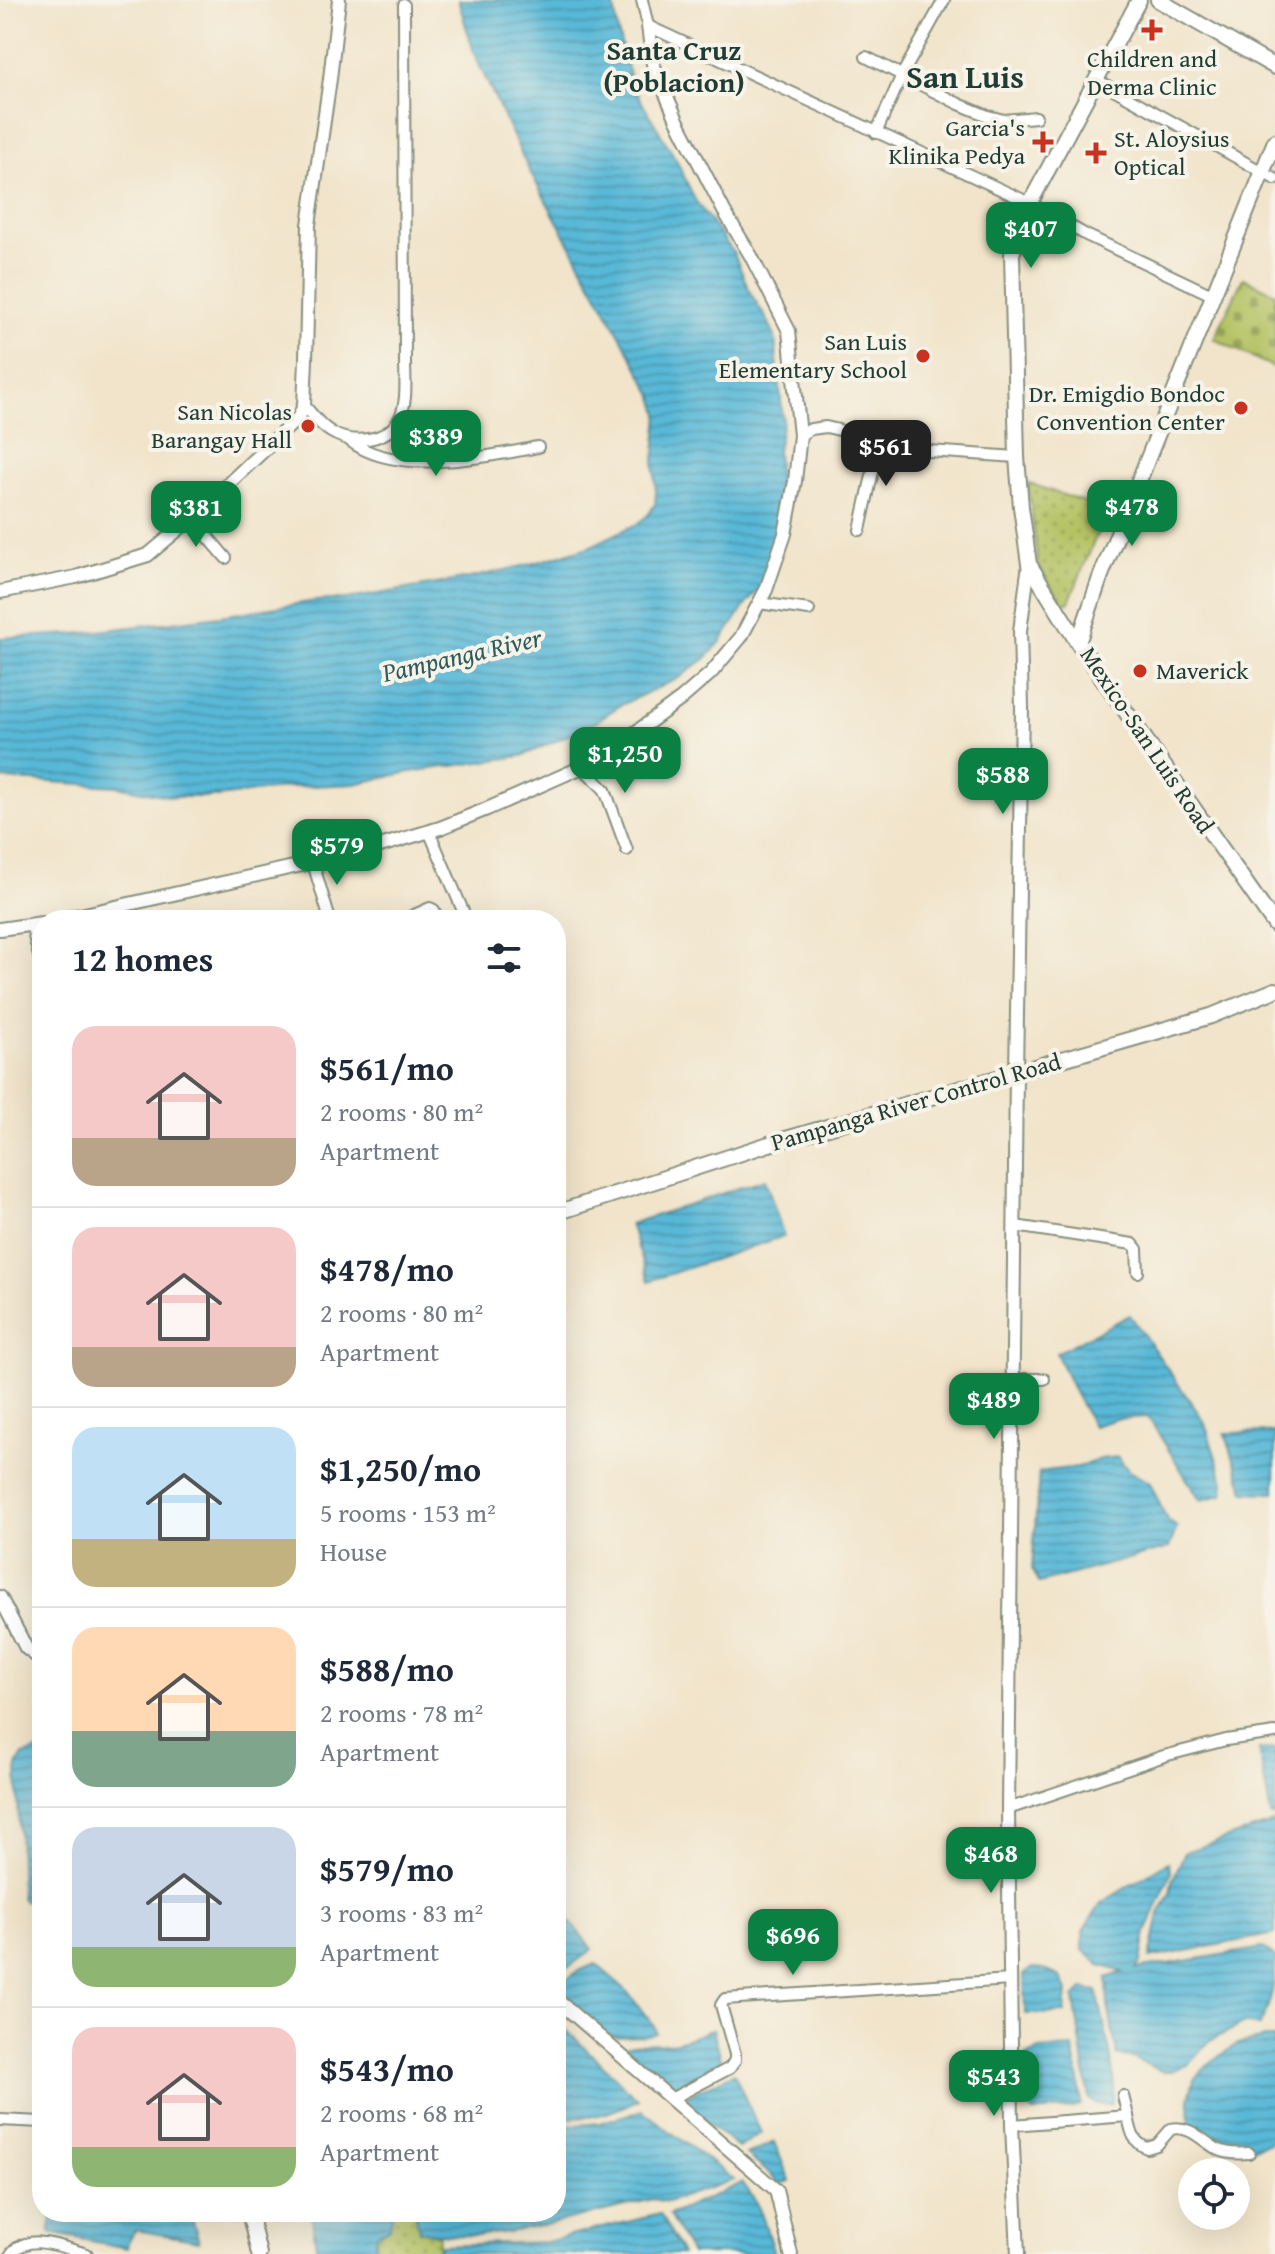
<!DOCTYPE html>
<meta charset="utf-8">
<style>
:root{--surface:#fff;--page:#f6f6f7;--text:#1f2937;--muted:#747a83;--line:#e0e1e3;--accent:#0b8043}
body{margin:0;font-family:"Gentium Book Plus",serif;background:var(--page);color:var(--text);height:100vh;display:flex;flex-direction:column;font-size:30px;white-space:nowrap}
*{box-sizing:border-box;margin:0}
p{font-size:26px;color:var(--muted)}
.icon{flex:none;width:44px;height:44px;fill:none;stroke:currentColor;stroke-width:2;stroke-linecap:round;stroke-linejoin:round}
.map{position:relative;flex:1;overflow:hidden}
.details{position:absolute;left:32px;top:910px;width:534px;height:1312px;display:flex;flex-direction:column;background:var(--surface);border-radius:32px;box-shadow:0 8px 32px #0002}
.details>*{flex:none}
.buttons{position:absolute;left:1178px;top:2158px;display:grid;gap:16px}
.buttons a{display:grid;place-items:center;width:72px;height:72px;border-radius:50%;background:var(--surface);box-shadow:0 8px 32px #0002;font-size:40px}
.price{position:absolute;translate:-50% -68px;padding:0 18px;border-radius:16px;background:var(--accent);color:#fff;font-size:26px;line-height:52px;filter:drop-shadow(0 2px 4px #0008)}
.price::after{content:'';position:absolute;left:50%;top:48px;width:24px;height:18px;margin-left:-12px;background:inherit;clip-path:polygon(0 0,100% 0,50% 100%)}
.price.active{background:#222;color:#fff}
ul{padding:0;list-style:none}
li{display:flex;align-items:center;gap:24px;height:200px;padding:0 40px}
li+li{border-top:2px solid var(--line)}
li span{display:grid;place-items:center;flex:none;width:224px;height:160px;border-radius:24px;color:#555}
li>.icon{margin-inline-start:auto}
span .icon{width:96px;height:96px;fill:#fffc;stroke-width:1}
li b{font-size:34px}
h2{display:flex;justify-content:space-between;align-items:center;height:96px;padding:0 40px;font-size:34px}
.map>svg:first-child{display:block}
.cemetery{fill:url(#cemetery-stones);stroke:#6a804c;stroke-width:2}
.park{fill:url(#park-dots);stroke:#6a804c;stroke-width:2}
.water{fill:url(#water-rules);stroke:#3c7a86;stroke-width:2}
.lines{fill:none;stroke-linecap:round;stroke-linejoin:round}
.minor-casing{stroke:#88907f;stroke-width:14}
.tertiary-casing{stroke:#88907f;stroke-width:16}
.secondary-casing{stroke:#88907f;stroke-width:18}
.minor{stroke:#fff;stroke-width:10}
.tertiary{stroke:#fff;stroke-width:12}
.secondary{stroke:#fff;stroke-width:14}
.poi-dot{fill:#c8321e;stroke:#f7f3e8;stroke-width:3}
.labels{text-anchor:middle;stroke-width:8;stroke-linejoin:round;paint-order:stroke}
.poi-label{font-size:24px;fill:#1f3d34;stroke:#f7f3e8;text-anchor:end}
.street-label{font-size:24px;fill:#1f3d34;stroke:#f7f3e8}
.water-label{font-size:26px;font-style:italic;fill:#2e5c5d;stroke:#f7f3e8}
.quarter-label{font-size:28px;font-weight:bold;fill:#1f3d34;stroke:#f7f3e8}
.district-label{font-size:32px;font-weight:bold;fill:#1f3d34;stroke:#f7f3e8}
</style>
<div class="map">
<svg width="1275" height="2254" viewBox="0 0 1275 2254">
<defs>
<pattern id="cemetery-stones" width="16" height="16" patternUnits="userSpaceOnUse" patternTransform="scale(2)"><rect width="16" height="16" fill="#b5c365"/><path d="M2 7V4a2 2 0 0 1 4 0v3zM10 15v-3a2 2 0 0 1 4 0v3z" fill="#93a054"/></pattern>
<pattern id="park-dots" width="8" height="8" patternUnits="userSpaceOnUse" patternTransform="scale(2)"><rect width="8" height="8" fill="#b5c365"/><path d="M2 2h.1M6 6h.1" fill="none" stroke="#93a054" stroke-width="1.8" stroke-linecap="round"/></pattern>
<pattern id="water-rules" width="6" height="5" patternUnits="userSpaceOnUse" patternTransform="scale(2)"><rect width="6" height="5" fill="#59b8d7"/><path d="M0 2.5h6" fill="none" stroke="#4997af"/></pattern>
</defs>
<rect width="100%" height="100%" fill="#f7f3e8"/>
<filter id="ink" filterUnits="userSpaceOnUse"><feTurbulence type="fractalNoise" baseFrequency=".0125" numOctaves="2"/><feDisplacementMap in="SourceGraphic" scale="16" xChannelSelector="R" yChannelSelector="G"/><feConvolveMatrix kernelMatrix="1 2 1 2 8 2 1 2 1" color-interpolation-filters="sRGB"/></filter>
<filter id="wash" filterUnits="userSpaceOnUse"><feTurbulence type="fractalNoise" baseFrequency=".006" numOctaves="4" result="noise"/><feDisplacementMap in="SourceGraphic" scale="32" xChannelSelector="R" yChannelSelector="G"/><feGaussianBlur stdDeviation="1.8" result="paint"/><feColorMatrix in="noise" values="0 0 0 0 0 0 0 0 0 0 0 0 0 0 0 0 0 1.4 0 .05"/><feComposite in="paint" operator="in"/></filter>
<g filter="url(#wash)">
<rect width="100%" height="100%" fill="#f1e4ca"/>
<polygon class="cemetery" points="1243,278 1275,293 1275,368 1214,339"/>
<g class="park">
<polygon points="1028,483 1107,510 1069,602 1062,602 1038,566"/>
<polygon points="393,2212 415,2212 419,2230 439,2235 438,2254 374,2254 377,2234 389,2228"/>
</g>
<g class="water">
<polygon points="458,0 613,0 618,32 631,80 640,99 677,161 695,200 733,252 751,294 768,321 775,337 783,421 777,450 781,514 779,532 773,546 770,570 763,585 747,603 720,643 706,658 679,678 619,706 591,725 522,756 410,772 354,784 290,787 218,797 173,797 117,786 0,779 0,638 74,634 220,616 315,601 349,599 470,578 527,565 589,547 637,524 648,515 655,504 656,493 654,461 659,414 654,397 528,168 475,56"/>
<polygon points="765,1179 784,1236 649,1281 630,1224"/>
<polygon points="1130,1315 1204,1421 1224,1482 1223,1495 1200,1500 1148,1417 1116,1419 1093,1426 1075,1394 1056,1353"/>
<polygon points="1275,1432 1275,1493 1245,1492 1225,1433"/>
<polygon points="1118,1457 1129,1471 1150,1483 1167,1520 1177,1527 1169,1548 1039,1583 1032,1569 1039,1472 1078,1467 1101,1459"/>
<polygon points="42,1749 42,1905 23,1901 21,1896 17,1766 23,1755"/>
<polygon points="1275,1749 1275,1817 1271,1817 1259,1750"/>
<polygon points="1275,1822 1275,1934 1150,1958 1159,1913 1170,1893 1172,1881 1185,1852"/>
<path d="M 1168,1862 L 1171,1873 L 1146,1932 L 1141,1962 L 1136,1969 L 1263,1948 L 1275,1957 C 1275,1982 1272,2003 1259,2026 L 1245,2023 L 1221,2035 L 1210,2041 L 1187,2065 L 1171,2071 L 1162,2071 L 1132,2058 L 1117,2055 L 1108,2006 L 1107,1978 L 1123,1972 L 1100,1965 L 1083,1950 L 1083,1931 L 1101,1903 Z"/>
<polygon points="556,1902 564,1915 593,1949 556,1976"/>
<path d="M 596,1964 L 625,1989 L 654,2026 L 656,2033 C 646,2037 615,2037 603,2037 L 556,1995 L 556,1986 L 580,1970 Z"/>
<polygon points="1032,1968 1043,1969 1061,1977 1067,1991 1065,2013 1025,2014 1024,1974"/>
<path d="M 1083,1989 L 1097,1991 L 1099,2000 C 1103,2022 1121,2087 1111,2105 L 1097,2104 L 1089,2099 L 1074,1998 Z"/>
<path d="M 556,2020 L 638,2099 C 607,2116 591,2118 556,2119 Z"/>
<path d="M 713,2029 L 722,2063 C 707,2069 691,2081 677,2085 C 661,2090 634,2059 622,2048 C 637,2042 652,2044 668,2043 C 683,2042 698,2035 713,2029 Z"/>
<path d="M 1266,2038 L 1275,2038 L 1275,2141 C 1235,2157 1223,2150 1190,2125 L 1189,2098 L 1194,2079 L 1211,2062 L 1237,2044 Z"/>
<polygon points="1073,2048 1079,2079 1081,2106 1073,2108 1033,2112 1026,2105 1025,2056 1039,2050"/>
<polygon points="734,2073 761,2133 738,2148 684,2103 688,2095"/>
<path d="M 642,2110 L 734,2180 L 667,2202 L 653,2199 C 584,2215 487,2248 419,2230 L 415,2212 L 556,2212 L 556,2127 L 599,2123 Z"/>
<polygon points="774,2142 790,2181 779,2184 769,2173 746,2155"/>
<path d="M 742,2183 C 761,2203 766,2228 774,2254 L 691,2254 L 669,2215 Z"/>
<polygon points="52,2212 190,2212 199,2241 136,2230 129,2238 127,2248 50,2233"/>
<polygon points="311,2212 393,2212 389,2228 377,2234 374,2254 317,2254"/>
<polygon points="660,2214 682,2254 438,2254 440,2245 545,2242"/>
</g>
</g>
<g filter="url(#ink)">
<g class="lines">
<defs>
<g id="minor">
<polyline points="642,0 648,26 1030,203 1086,235 1214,296"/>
<polyline points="866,57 959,104 988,116 1004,120 1036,117"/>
<polyline points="1097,80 1275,179"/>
<polyline points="876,133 902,75 944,0"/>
<path d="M 304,405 C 312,414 320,426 331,432 C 351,445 387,442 399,419 C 408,403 405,379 405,362 L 404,5"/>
<polyline points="800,435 811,429 826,427 929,451 1017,457"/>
<path d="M 349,440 C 395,477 484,457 538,447"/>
<polyline points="192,518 226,558"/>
<polyline points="860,530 880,439"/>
<polyline points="759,603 809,610"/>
<polyline points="582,767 605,790 627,850"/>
<polyline points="429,831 466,918"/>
<polyline points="313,863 330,920"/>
<polyline points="403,920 430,908 434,910 438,920"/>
<polyline points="31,924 42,968"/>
<polyline points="1015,1226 1133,1244 1137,1249 1138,1272"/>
<polyline points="1013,1379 1044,1379"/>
<polyline points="1008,1809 1164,1756 1226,1740 1275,1733"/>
<polyline points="1123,2096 1128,2116"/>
<polyline points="671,2099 730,2068 735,2060 735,2054 721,2005 725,1999 1010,1980"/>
<polyline points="0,2120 42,2122"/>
<path d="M 1012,2125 L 1128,2116 C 1131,2130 1132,2142 1147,2148 L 1157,2145 L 1171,2129 C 1190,2125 1201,2140 1217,2149 C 1227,2154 1238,2154 1249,2153"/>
<path d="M 11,2254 C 29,2231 64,2248 87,2254"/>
</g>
<g id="tertiary">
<polyline points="0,592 76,577 148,555 192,518 299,417 304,405 306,360 309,225 330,79 339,0"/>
<polyline points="58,920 360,852 440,828 487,809 582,767 632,735 681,699 711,673 741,637 766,590 785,534 795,481 800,435 789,331 751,256 724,211 677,120 653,64 648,26"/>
<polyline points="0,929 42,923"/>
<polyline points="0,1597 26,1648 42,1660"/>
<polyline points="556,1999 776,2190 791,2254"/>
<polyline points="1018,2254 1012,2125 1008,1809 1016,1073 1022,708 1020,631 1029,564"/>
</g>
<g id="secondary">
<polyline points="1158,0 1275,67"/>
<polyline points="1275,141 1100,578 1078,643 1275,925"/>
<polyline points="1078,643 1029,564 1021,507 1017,457 1012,254 1030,203 1139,0"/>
<polyline points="556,1213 769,1144 1211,1016 1275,990"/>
<polyline points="249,2212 259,2254"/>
</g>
</defs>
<use href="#minor" class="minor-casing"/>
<use href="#tertiary" class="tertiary-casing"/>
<use href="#secondary" class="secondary-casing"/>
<use href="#minor" class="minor"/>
<use href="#tertiary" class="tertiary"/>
<use href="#secondary" class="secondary"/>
</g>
</g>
<g class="poi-dot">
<path d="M1148 18h8v8h8v8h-8v8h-8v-8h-8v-8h8z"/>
<path d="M1039 130h8v8h8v8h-8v8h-8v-8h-8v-8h8z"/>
<path d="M1092 141h8v8h8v8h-8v8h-8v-8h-8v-8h8z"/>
<circle cx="923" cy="356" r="8"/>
<circle cx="1241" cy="408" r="8"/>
<circle cx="308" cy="426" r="8"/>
<circle cx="1140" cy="671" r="8"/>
</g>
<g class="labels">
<g class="poi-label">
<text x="1152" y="67" text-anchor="middle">Children and<tspan x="1152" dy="28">Derma Clinic</tspan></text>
<text x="1025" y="136">Garcia's<tspan x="1025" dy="28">Klinika Pedya</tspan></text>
<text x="1114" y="147" text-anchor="start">St. Aloysius<tspan x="1114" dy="28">Optical</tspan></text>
<text x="907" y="350">San Luis<tspan x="907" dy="28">Elementary School</tspan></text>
<text x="1225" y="402">Dr. Emigdio Bondoc<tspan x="1225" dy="28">Convention Center</tspan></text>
<text x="292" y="420">San Nicolas<tspan x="292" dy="28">Barangay Hall</tspan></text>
<text x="1156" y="679" text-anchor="start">Maverick</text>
</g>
<g class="street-label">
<text transform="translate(1147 740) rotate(56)" y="8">Mexico-San Luis Road</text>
<text transform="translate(916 1102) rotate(-16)" y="8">Pampanga River Control Road</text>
</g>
<g class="water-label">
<text transform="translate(462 655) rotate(-13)" y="9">Pampanga River</text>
</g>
<g class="quarter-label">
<text x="674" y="60">Santa Cruz<tspan x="674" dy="32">(Poblacion)</tspan></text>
</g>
<g class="district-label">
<text x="965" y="88">San Luis</text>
</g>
</g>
</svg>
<div class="buttons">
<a><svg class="icon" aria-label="locate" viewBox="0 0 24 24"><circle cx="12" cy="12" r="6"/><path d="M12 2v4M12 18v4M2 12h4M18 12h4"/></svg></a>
</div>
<b class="price" style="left:1031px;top:270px">$407</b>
<b class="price" style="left:436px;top:478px">$389</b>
<b class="price active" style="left:886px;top:488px">$561</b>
<b class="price" style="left:1132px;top:548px">$478</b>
<b class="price" style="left:196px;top:549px">$381</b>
<b class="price" style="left:625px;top:795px">$1,250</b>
<b class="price" style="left:1003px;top:816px">$588</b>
<b class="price" style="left:337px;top:887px">$579</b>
<b class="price" style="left:994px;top:1441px">$489</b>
<b class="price" style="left:991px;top:1895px">$468</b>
<b class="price" style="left:793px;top:1977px">$696</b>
<b class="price" style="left:994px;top:2118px">$543</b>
<section class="details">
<h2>12 homes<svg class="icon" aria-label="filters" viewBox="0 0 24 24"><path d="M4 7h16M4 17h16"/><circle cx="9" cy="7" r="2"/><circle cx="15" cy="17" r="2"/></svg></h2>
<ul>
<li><span style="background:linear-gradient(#f6c9c9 70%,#b9a48a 0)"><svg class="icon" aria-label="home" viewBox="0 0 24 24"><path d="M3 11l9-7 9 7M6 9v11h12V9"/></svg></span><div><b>$561/mo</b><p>2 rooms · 80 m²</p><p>Apartment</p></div></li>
<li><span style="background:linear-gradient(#f6c9c9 75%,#b9a48a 0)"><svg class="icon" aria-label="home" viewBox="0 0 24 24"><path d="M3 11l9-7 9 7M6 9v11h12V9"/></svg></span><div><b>$478/mo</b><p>2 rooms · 80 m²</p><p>Apartment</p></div></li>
<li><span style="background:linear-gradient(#bfe0f5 70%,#c2b280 0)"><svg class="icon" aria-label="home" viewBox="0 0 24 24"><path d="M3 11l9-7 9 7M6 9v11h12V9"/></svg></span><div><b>$1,250/mo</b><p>5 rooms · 153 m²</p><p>House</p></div></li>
<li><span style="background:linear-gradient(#ffd9b3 65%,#7fa58c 0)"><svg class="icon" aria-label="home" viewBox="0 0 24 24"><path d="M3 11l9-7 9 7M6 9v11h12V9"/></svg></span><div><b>$588/mo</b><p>2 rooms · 78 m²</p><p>Apartment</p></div></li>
<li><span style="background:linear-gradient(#c9d6e8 75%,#8fb573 0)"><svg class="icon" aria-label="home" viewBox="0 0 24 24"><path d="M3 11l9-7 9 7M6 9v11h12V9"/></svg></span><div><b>$579/mo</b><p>3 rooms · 83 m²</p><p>Apartment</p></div></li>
<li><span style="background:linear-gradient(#f6c9c9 75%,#8fb573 0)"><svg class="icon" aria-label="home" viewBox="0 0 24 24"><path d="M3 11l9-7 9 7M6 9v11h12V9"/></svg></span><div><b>$543/mo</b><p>2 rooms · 68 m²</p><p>Apartment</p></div></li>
</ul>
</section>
</div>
